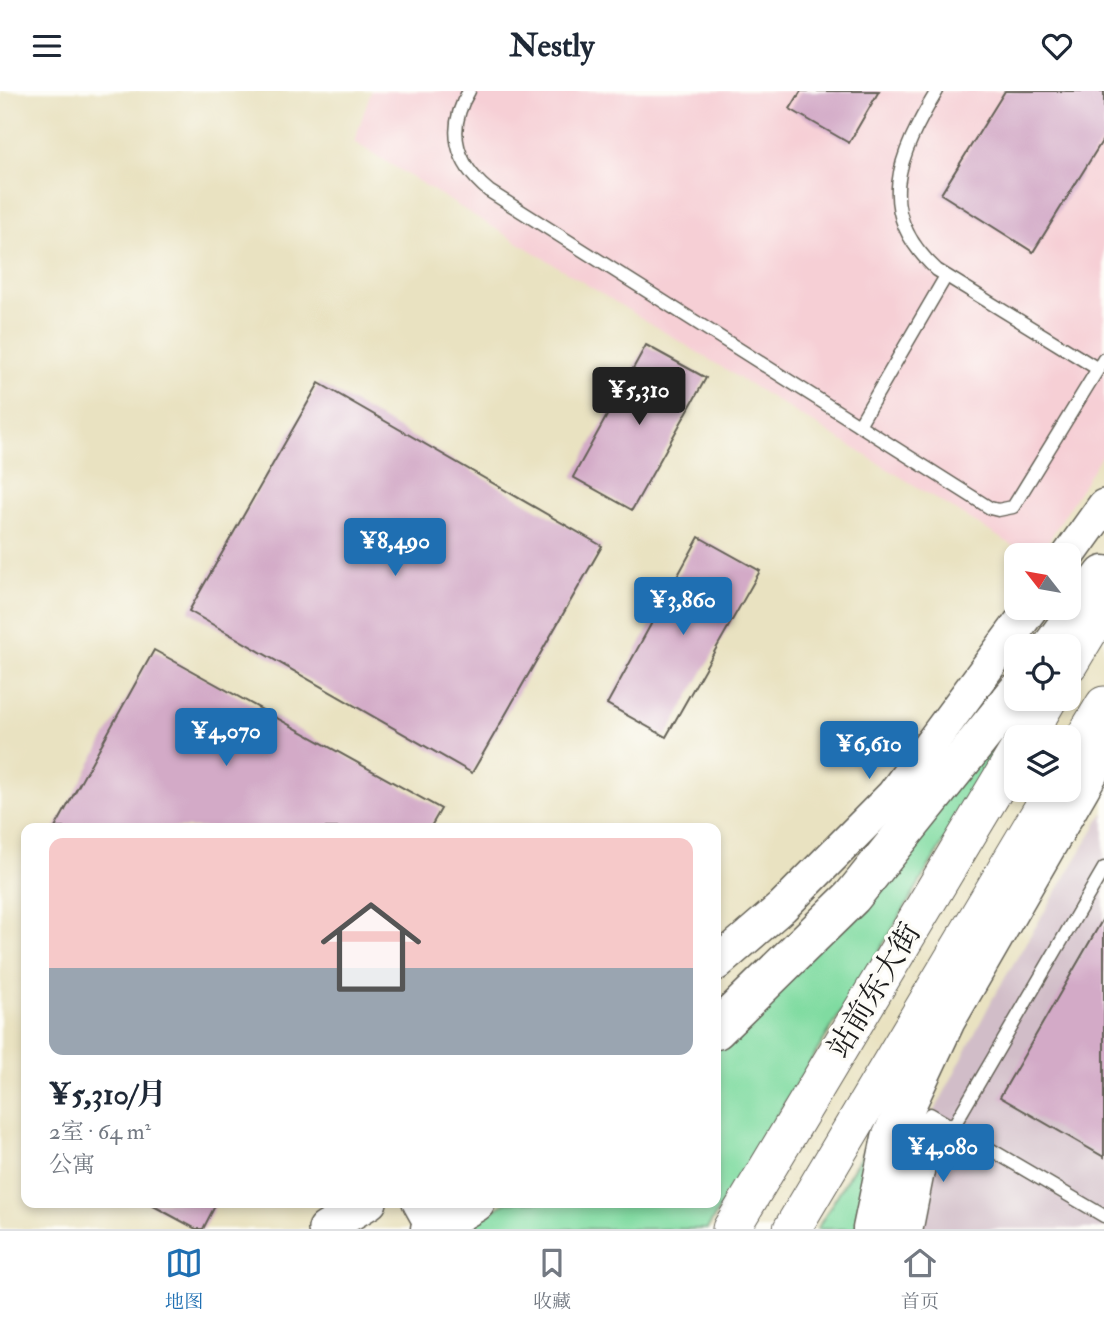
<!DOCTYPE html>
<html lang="zh">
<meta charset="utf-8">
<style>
:root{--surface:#fff;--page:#f6f6f7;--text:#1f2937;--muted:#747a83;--line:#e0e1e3;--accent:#1f6fb2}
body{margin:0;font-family:"IM FELL Double Pica","Noto Serif SC",serif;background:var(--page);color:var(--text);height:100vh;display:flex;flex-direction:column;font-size:26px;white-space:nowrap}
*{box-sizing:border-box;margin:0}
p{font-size:23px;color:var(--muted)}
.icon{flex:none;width:38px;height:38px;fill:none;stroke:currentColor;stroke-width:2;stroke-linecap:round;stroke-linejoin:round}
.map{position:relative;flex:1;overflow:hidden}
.panel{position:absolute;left:21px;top:732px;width:700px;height:385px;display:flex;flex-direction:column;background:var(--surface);border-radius:14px;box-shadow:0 4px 10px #0003}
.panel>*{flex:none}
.needle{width:46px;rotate:301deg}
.fabs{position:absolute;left:1004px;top:452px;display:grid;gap:14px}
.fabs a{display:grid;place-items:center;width:77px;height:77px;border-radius:14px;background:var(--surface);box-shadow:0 4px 10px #0003;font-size:35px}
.price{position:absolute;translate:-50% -60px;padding:0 16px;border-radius:7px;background:var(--accent);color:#fff;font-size:23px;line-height:46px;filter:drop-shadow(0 2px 4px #0008)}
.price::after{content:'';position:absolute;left:50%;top:42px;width:21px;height:16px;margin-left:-10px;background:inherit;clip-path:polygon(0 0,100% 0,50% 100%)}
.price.current{background:#222;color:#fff}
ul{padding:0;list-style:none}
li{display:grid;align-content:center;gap:14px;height:371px;padding:0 28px}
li+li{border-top:2px solid var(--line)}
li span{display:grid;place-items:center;height:217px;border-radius:14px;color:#555}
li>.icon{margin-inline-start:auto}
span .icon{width:126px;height:126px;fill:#fffc;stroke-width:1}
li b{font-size:30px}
header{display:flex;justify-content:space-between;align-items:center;height:91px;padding:0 28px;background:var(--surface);font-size:32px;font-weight:800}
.menu{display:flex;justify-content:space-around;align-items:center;height:98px;border-top:2px solid var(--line);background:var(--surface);font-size:19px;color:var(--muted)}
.menu a{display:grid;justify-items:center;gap:4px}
.menu .current{color:var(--accent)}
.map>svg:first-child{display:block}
.built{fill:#f6cfd5}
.industrial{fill:#d1bdc8}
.green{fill:#80dba1;stroke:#4e7c5e;stroke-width:2}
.building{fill:#d3aac7}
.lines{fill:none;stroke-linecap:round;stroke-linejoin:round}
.lane-casing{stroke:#646156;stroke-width:15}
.secondary-casing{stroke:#646156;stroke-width:36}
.primary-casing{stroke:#646156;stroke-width:39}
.highway-casing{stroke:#646156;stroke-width:41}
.lane{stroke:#fff;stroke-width:12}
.secondary{stroke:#fff;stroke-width:33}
.primary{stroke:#fff;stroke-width:37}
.highway{stroke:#fff;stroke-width:38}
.labels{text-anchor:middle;stroke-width:7;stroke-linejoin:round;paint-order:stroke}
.street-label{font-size:30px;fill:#1c1c1c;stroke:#fdfcf7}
</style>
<header><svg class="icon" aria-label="menu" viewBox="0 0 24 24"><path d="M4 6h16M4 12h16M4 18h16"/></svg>Nestly<svg class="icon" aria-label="heart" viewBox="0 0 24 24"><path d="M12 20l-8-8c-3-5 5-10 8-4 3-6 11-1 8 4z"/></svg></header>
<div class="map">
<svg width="1104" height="1138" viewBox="0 0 1104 1138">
<rect width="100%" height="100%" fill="#fdfcf7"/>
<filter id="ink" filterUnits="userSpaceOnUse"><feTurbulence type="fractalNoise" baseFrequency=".0143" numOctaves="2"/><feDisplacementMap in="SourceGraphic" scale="14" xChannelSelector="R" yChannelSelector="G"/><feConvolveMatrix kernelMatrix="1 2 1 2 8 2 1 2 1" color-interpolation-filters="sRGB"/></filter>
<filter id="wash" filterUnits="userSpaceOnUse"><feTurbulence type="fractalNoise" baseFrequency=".00686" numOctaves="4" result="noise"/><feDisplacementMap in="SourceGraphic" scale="28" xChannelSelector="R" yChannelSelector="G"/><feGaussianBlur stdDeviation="1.57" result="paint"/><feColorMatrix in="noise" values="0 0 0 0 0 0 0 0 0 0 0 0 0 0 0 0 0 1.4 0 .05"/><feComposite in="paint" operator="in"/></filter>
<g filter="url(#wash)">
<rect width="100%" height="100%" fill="#e9e2c1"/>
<polygon class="built" points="371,0 1104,0 1104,360 1040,464 1028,464 354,51"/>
<polygon class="industrial" points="1104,721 1104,1138 906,1138 926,1037 993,907"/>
<g class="green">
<polygon points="1028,607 890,842 707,1138 467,1138 506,1111 716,1111 716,952"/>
<polygon points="909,985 858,1138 817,1138"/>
</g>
<g id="blocks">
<g class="building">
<polygon points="801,0 879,0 849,52 790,18"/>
<polygon points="1005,0 1104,0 1104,47 1033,161 941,103"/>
<polygon points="646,254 706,287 632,419 573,386"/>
<polygon points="319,292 602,455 472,682 189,520"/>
<polygon points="699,446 760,480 666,646 607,613"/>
<polygon points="154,559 441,718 430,737 55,737"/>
<polygon points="1104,826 1104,1066 1000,1006"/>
<polygon points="146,1111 217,1111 203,1138 196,1138"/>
</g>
</g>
</g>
<g filter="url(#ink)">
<use href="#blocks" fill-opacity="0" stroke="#646156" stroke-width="2"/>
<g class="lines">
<defs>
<g id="lane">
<path d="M 469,0 C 446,38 455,72 489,100 L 990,417 L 998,419 L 1013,416 L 1104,268"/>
<path d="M 937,0 C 898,65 873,121 937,179 L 1098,278"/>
<polyline points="859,334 946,185"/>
<polyline points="930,1023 1104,1125"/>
<polyline points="953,1036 1104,777"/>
</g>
<g id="secondary">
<polyline points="1069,464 1104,415"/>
<polyline points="716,873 782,816 893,704 1032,516"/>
<polyline points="419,1111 434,1138"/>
<polyline points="325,1138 370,1111"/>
<polyline points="906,1138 926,1037"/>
</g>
<g id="primary">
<polyline points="1069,573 1104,515"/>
<polyline points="1026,646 1049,607"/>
<polyline points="1069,672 1104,614"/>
<polyline points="731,1138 1017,661"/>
<polyline points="792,1138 1054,698"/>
</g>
<g id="highway">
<polyline points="1052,555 1104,484"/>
<polyline points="716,939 852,806 1017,601"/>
<polyline points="430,1138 476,1111"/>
<polyline points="872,1138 891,1047 946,929 1104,655"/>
</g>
</defs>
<use href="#lane" class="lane-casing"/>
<use href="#secondary" class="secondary-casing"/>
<use href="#primary" class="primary-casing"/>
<use href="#highway" class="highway-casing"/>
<use href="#lane" class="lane"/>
<use href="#secondary" class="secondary"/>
<use href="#primary" class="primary"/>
<use href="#highway" class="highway"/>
</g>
</g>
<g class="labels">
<g class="street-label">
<text transform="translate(874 899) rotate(-59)" y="10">站前东大街</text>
</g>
</g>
</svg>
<div class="fabs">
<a><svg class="needle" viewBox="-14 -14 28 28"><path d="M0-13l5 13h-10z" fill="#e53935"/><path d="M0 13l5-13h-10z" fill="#747a83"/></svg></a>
<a><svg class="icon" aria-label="locate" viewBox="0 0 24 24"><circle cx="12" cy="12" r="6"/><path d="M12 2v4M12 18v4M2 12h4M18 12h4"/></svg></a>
<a><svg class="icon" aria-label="layers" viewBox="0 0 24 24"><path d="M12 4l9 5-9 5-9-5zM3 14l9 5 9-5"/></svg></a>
</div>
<b class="price current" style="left:639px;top:336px">¥5,310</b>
<b class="price" style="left:395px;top:487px">¥8,490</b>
<b class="price" style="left:683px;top:546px">¥3,860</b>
<b class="price" style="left:226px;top:677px">¥4,070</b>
<b class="price" style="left:869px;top:690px">¥6,610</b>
<b class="price" style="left:943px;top:1093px">¥4,080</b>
<section class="panel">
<ul>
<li><span style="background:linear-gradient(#f6c9c9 60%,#9aa5b1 0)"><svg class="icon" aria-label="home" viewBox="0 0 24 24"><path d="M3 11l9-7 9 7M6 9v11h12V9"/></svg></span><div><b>¥5,310/月</b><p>2室 · 64 m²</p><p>公寓</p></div></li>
</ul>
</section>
</div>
<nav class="menu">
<a class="current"><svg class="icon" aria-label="map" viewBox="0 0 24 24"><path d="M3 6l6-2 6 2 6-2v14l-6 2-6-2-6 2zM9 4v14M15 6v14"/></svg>地图</a>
<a><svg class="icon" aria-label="saved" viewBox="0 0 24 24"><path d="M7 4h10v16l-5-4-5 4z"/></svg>收藏</a>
<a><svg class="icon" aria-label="home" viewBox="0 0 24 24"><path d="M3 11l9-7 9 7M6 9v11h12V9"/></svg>首页</a>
</nav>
